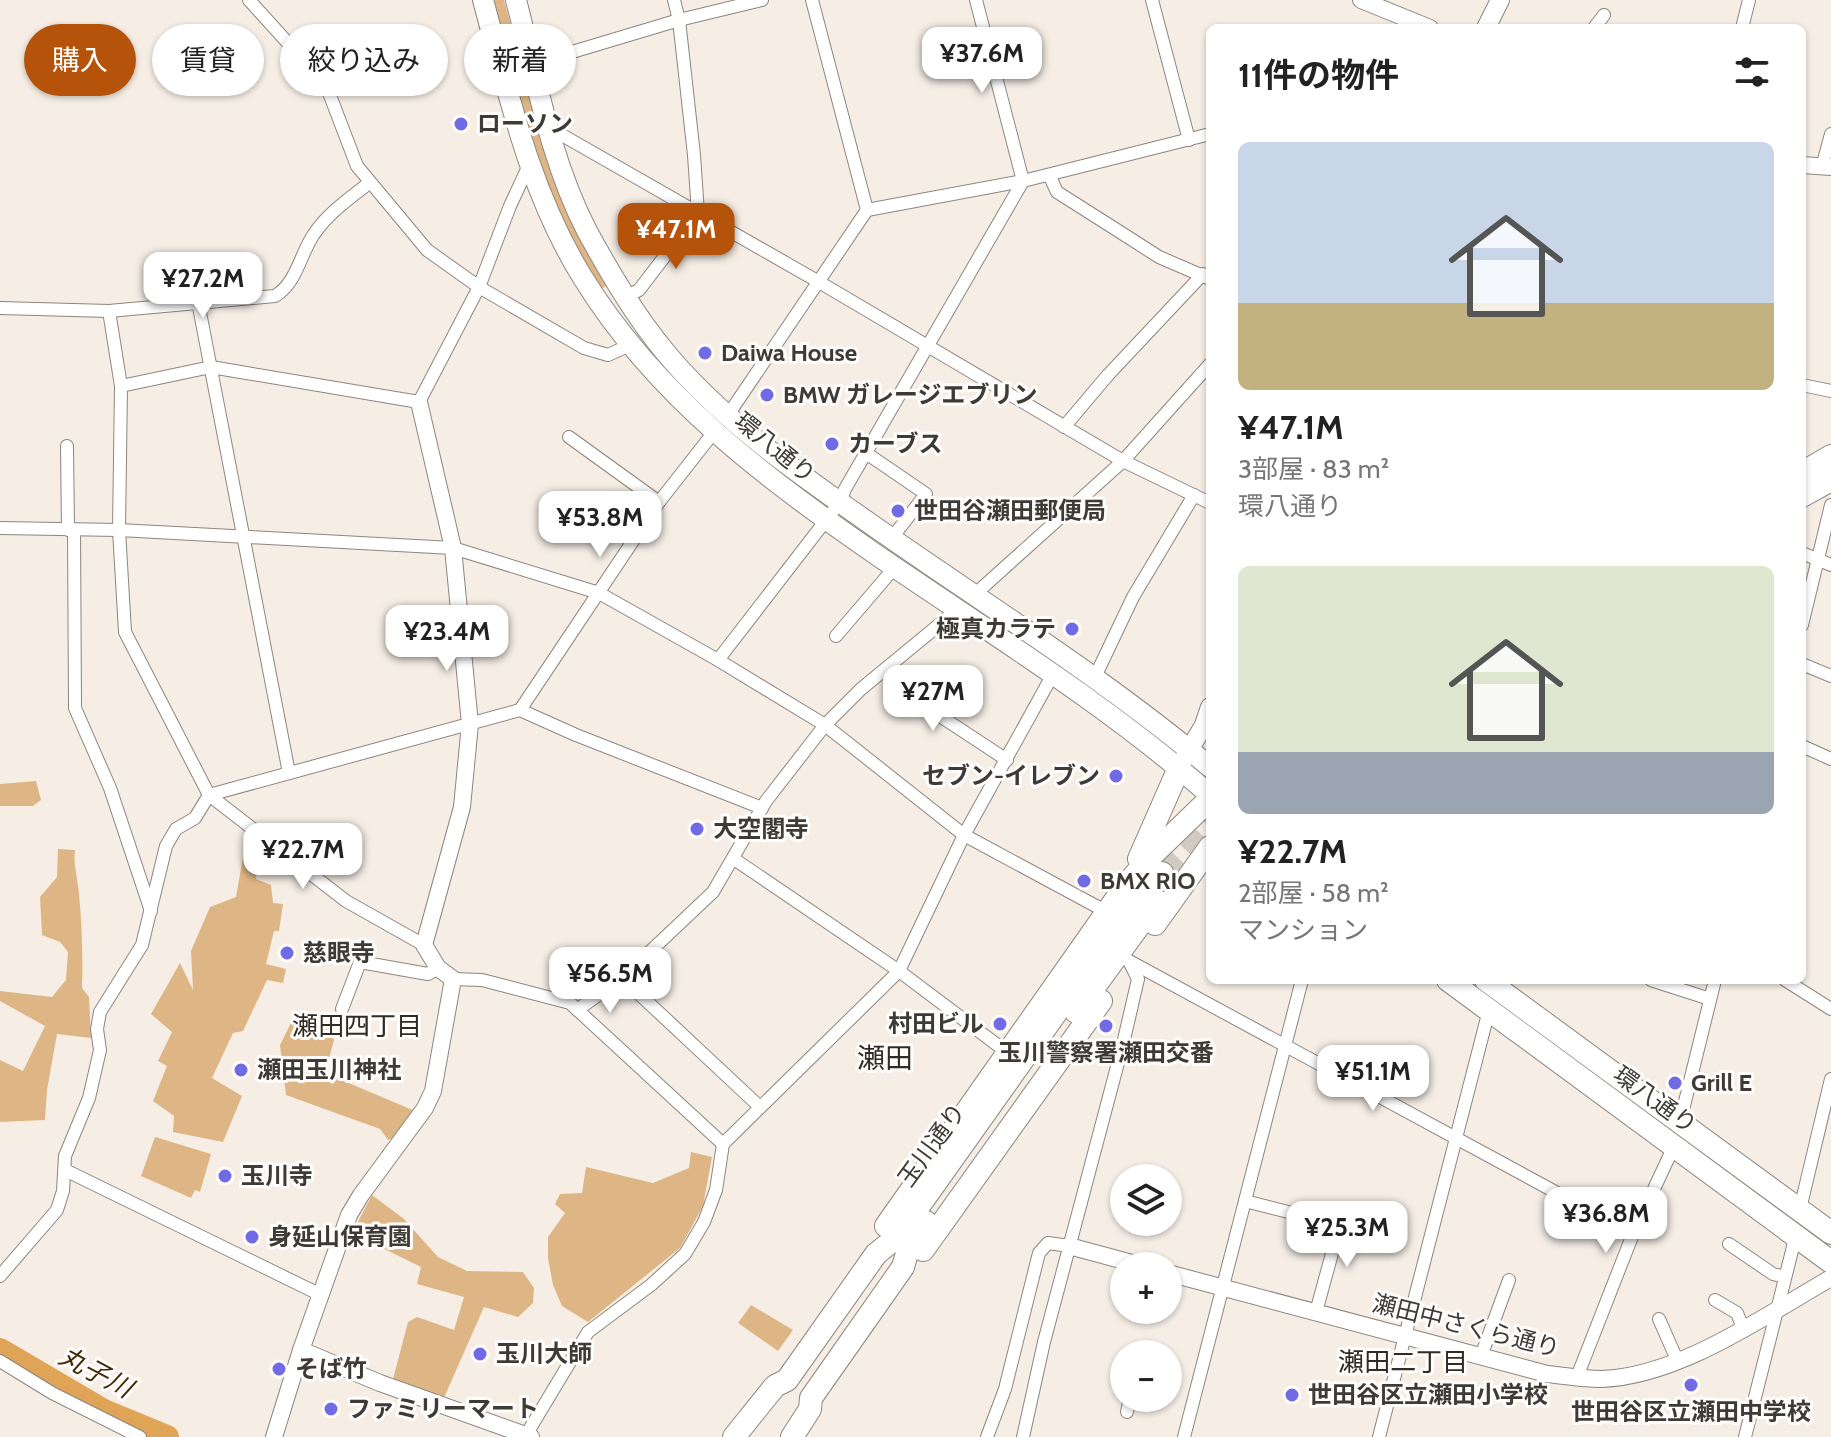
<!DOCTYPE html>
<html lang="ja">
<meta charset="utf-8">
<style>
:root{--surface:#fff;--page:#f6f6f6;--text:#222;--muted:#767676;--accent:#b45309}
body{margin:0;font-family:Cabin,"Noto Sans JP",sans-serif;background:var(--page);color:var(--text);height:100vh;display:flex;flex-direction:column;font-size:30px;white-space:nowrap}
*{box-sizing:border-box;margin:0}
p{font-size:26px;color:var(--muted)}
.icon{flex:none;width:44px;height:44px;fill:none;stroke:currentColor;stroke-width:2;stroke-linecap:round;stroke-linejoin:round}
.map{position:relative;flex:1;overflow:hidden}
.side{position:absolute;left:1206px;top:24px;width:600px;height:960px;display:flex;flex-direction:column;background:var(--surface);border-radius:12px;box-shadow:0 2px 6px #0004}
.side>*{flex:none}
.hud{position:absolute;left:24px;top:24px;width:760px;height:72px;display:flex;gap:16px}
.fabs{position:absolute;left:1110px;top:1164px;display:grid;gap:16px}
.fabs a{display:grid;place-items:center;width:72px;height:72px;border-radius:50%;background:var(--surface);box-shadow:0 2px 6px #0004;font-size:40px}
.price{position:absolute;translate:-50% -68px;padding:0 18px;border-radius:16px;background:#fff;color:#222;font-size:26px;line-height:52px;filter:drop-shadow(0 2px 4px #0008)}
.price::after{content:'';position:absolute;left:50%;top:48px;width:24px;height:18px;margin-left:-12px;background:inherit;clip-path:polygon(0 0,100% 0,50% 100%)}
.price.current{background:var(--accent);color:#fff}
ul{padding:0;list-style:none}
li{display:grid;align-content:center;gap:16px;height:424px;padding:0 32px}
li span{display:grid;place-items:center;height:248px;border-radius:12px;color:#555}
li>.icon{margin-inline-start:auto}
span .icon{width:144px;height:144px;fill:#fffc;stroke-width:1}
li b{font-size:34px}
h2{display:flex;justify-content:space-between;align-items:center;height:96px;padding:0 32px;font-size:34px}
.chip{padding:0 28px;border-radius:36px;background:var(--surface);box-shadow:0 2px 6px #0004;font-size:28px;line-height:72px}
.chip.current{background:var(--accent);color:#fff}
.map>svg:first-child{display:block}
.green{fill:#deb685}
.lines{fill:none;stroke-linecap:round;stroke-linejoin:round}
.river{stroke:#dfa456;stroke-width:24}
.trunk-tunnel{stroke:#d1cac2;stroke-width:22;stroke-dasharray:22 11;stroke-linecap:butt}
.minor-casing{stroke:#8d867e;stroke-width:14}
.tertiary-casing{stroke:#8d867e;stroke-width:18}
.secondary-casing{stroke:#8d867e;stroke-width:20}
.primary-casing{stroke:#8d867e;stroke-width:22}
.trunk-casing{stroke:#8d867e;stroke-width:24}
.minor{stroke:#fff;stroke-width:12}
.tertiary{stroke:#fff;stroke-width:16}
.secondary{stroke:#fff;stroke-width:18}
.primary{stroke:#fff;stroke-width:20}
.trunk{stroke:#fff;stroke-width:22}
.poi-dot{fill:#716ae5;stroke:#fefdfb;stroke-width:3}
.labels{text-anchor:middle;stroke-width:6;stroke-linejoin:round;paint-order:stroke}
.poi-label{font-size:24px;font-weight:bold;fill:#3e3b37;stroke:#fefdfb;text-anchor:start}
.street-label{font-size:24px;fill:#3e3b37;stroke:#fefdfb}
.neighbourhood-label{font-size:26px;fill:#302b24;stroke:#fefdfb}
.water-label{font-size:26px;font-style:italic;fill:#432b08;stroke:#fefdfb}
.quarter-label{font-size:28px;fill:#302b24;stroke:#fefdfb}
</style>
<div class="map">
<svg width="1831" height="1437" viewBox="0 0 1831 1437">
<rect width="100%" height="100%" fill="#f6eee5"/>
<g class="green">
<path d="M 494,0 L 504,0 L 544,150 L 557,186 L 585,248 L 606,286 L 602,288 C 543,202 520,100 494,0 Z"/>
<polygon points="36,781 41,800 33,806 0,806 0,784"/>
<polygon points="247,834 261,845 256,879 271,885 273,903 283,904 279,931 274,931 266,964 286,969 283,983 267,980 243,1031 233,1033 212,1078 242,1096 223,1142 173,1132 174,1116 153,1101 167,1066 158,1061 172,1032 151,1014 180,963 193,990 191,951 210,907 236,897"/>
<path d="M 58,849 L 75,850 C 73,865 78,879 79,894 C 82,926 83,956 82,988 L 89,997 L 91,1038 L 57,1034 L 47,1090 L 45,1120 L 0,1122 L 0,1060 L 23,1071 L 45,1026 L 0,1001 L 0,991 L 52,997 L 66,980 L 68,952 L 60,942 L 42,935 L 40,897 L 57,877 Z"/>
<polygon points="295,1015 325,1024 334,1040 325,1073 415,1111 394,1138 388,1140 380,1129 286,1095 280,1045"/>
<polygon points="155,1137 211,1154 200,1192 195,1190 191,1198 141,1176"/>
<polygon points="691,1152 712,1157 703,1206 680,1248 588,1322 562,1306 553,1285 548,1258 548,1237 565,1213 555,1204 560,1194 582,1193 586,1167 653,1183 689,1168"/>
<polygon points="372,1195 404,1219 438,1257 467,1271 523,1272 534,1288 533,1303 518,1317 484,1307 443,1400 393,1379 408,1322 417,1317 454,1330 464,1297 417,1284 421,1267 352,1233"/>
<polygon points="751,1305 793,1330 778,1351 738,1323"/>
</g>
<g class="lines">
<polyline class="river" points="0,1350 104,1411 167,1437"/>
<polyline class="trunk-tunnel" points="1162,873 1210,823"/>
<defs>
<g id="minor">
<polyline points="249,0 326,85 357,166 427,250 479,287 584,348 608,355 630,345"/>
<polyline points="1152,0 1189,140"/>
<polyline points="1594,28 1604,15"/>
<polyline points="1742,28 1749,0"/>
<polyline points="532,64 679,20 762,0"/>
<polyline points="548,127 819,282 1123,461 1210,503"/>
<polyline points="1822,167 1831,134"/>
<polyline points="1049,175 1057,192 1120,232 1159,257 1210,279"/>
<polyline points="867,210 1023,181 1210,134"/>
<polyline points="626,297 639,290 698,213 694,155 679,20 674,0"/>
<polyline points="198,302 289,773"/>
<path d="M 0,308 L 109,311 L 275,296 C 297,283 300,254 314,234 C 328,213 350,198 369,183"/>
<polyline points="109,311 121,386 119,530 125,632 209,795 346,901 424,945"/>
<polyline points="1802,385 1831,391"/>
<polyline points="121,386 211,367 419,402 479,287 510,206 529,165"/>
<polyline points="728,415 867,210 812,0"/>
<polyline points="1064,427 1108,375 1203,274"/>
<polyline points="569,437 659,502"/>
<polyline points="67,446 68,530"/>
<polyline points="866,453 926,494 891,539"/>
<polyline points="0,528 119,530 453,548 599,593 718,660 825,725 964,835 1107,912"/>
<polyline points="74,530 75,708 110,788 151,911"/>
<polyline points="1802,553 1831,565"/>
<polyline points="973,596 1123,461 1210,364"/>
<polyline points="1802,625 1831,505"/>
<polyline points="836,636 895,567"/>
<polyline points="718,660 840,502 845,489 1023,181 976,0"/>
<polyline points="1802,664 1831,676"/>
<polyline points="884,671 934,712 1007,760"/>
<polyline points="1094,679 1133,597 1194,495"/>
<polyline points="520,710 659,502 714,432"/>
<polyline points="1802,746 1831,759"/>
<polyline points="734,859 899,971 1008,1053"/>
<polyline points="1129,961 1633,1234"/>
<polyline points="622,978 760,1107"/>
<polyline points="453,979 482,980 570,1003 723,1144"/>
<polyline points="1651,980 1710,999"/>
<polyline points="1785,980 1831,1009"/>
<polyline points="342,1009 360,962 428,974 438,968"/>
<polyline points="577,1010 622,978 713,892 766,801 825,725 861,689 957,610"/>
<polyline points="1680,1122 1715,980"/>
<polyline points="65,1170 321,1295"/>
<polyline points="1245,1201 1304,1216"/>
<polyline points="1800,1209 1831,1079"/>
<polyline points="1729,1244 1773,1274 1785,1277"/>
<polyline points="0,1276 57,1210 63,1191 65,1156 89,1098 100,1050 97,1029 100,1012 142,945 166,846 176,829 195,818 209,795 520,710 576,735 762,808"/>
<polyline points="1715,1300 1737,1313 1743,1328"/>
<polyline points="1316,1312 1342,1217"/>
<polyline points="1659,1319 1678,1362"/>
<polyline points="1481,1356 1509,1280"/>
<polyline points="0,1361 52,1393 140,1437"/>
<polyline points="1577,1377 1633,1234 1674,1146"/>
<polyline points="1127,1412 1130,1398"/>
<polyline points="526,1435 588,1332 651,1285 685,1254 704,1222 716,1190 723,1144 899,971 964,835 1052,676"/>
<polyline points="987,1437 1005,1389 1039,1253 1048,1243 1069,1246"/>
<polyline points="1023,1437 1044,1342 1123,1044 1138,979 1129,961"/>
<polyline points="1184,1437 1302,980"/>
<polyline points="1379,1437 1489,1010"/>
<polyline points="1745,1437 1796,1235"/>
</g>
<g id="tertiary">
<polyline points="1361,0 1430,28"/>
<polyline points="1802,165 1831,167"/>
<polyline points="1069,1246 1143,1266"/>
<path d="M 1168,1273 L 1547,1374 C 1565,1376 1584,1379 1602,1379 C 1680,1376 1764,1316 1831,1278"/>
<polyline points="301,1350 380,1383 531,1437"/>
<polyline points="274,1437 301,1350 349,1215 361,1195 425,1108 433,1091 453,979 438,968 424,945 462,807 470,724 453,548 419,402"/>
</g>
<g id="secondary">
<polyline points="1486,28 1500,0"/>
<polyline points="1182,762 1204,725 1210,707"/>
</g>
<g id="primary">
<path d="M 483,0 C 509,96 530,193 583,278 C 657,398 767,479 881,558 C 992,634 1109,706 1210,795"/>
<path d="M 516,0 C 536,77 550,160 587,231 C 610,273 635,316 666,353 C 722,420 795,471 865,520 C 980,601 1103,677 1210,767"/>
</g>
<g id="trunk">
<polyline points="1802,473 1831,456"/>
<polyline points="1802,496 1831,480"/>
<polyline points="1139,859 1179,768"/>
<polyline points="1155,924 1210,847"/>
<polyline points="1448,980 1831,1262"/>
<polyline points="1486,980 1831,1233"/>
<polyline points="1076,1012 1157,901"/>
<polyline points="886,1226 1126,885 1152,855 1210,799"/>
<polyline points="923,1250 1101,1001"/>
<polyline points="734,1437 775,1386 787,1380 876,1254 897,1237 1112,934 1162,873"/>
<polyline points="792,1437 810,1409 811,1398 903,1267 909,1246 926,1222"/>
</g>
</defs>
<use href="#minor" class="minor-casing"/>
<use href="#tertiary" class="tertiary-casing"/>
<use href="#secondary" class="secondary-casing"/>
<use href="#primary" class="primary-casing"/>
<use href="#trunk" class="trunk-casing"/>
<use href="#minor" class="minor"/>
<use href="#tertiary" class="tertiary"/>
<use href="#secondary" class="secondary"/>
<use href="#primary" class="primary"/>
<use href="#trunk" class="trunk"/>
</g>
<g class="poi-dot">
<circle cx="461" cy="124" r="8"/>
<circle cx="705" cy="353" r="8"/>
<circle cx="767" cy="395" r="8"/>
<circle cx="832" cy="444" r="8"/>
<circle cx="898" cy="511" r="8"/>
<circle cx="1072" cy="629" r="8"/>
<circle cx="1116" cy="776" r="8"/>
<circle cx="697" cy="829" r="8"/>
<circle cx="1084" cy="881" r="8"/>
<circle cx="287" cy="953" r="8"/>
<circle cx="1000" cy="1024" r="8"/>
<circle cx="1106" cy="1026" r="8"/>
<circle cx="241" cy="1070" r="8"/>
<circle cx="1675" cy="1083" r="8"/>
<circle cx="225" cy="1176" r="8"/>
<circle cx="252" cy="1237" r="8"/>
<circle cx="480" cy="1354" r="8"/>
<circle cx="279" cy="1369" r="8"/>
<circle cx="1691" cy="1385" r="8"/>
<circle cx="1292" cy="1395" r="8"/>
<circle cx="331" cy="1409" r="8"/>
</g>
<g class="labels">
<g class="poi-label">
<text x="477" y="132">ローソン</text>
<text x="721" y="361">Daiwa House</text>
<text x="783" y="403">BMW ガレージエブリン</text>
<text x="848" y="452">カーブス</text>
<text x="914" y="519">世田谷瀬田郵便局</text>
<text x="1056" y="637" text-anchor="end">極真カラテ</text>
<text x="1100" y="784" text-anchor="end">セブン-イレブン</text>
<text x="713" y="837">大空閣寺</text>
<text x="1100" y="889">BMX RIO</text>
<text x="303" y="961">慈眼寺</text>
<text x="984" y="1032" text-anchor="end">村田ビル</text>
<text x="1106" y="1061" text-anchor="middle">玉川警察署瀬田交番</text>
<text x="257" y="1078">瀬田玉川神社</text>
<text x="1691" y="1091">Grill E</text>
<text x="241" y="1184">玉川寺</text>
<text x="268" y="1245">身延山保育園</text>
<text x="496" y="1362">玉川大師</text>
<text x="295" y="1377">そば竹</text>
<text x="1308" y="1403">世田谷区立瀬田小学校</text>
<text x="347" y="1417">ファミリーマート</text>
<text x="1691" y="1420" text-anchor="middle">世田谷区立瀬田中学校</text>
</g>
<g class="street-label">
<text transform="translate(775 448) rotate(39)" y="8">環八通り</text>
<text transform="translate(1655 1100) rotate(36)" y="8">環八通り</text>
<text transform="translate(932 1145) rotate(-54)" y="8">玉川通り</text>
<text transform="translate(1466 1326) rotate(14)" y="8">瀬田中さくら通り</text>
</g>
<g class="neighbourhood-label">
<text x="357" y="1035">瀬田四丁目</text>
<text x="1403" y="1371">瀬田二丁目</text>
</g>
<g class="water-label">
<text transform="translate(96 1372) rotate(28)" y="9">丸子川</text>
</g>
<g class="quarter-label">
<text x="885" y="1068">瀬田</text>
</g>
</g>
</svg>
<div class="fabs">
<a><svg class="icon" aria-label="layers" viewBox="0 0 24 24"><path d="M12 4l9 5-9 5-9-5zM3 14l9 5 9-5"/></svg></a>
<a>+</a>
<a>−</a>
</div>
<b class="price" style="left:982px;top:95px">¥37.6M</b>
<b class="price current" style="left:676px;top:271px">¥47.1M</b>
<b class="price" style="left:203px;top:320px">¥27.2M</b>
<b class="price" style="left:600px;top:559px">¥53.8M</b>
<b class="price" style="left:447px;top:673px">¥23.4M</b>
<b class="price" style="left:933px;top:733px">¥27M</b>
<b class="price" style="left:303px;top:891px">¥22.7M</b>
<b class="price" style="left:610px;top:1015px">¥56.5M</b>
<b class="price" style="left:1373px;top:1113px">¥51.1M</b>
<b class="price" style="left:1606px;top:1255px">¥36.8M</b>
<b class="price" style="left:1347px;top:1269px">¥25.3M</b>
<div class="hud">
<a class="chip current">購入</a>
<a class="chip">賃貸</a>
<a class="chip">絞り込み</a>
<a class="chip">新着</a>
</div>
<section class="side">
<h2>11件の物件<svg class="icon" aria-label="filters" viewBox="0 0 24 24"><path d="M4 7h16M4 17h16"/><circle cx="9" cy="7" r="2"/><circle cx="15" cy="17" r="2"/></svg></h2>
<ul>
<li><span style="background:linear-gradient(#c9d6e8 65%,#c2b280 0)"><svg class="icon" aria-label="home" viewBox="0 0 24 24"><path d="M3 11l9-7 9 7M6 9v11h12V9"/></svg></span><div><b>¥47.1M</b><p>3部屋 · 83 m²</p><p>環八通り</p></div></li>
<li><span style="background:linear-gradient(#dfe7d0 75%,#9aa5b1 0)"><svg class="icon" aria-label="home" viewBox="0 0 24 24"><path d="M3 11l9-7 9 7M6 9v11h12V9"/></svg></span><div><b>¥22.7M</b><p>2部屋 · 58 m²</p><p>マンション</p></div></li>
</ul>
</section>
</div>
